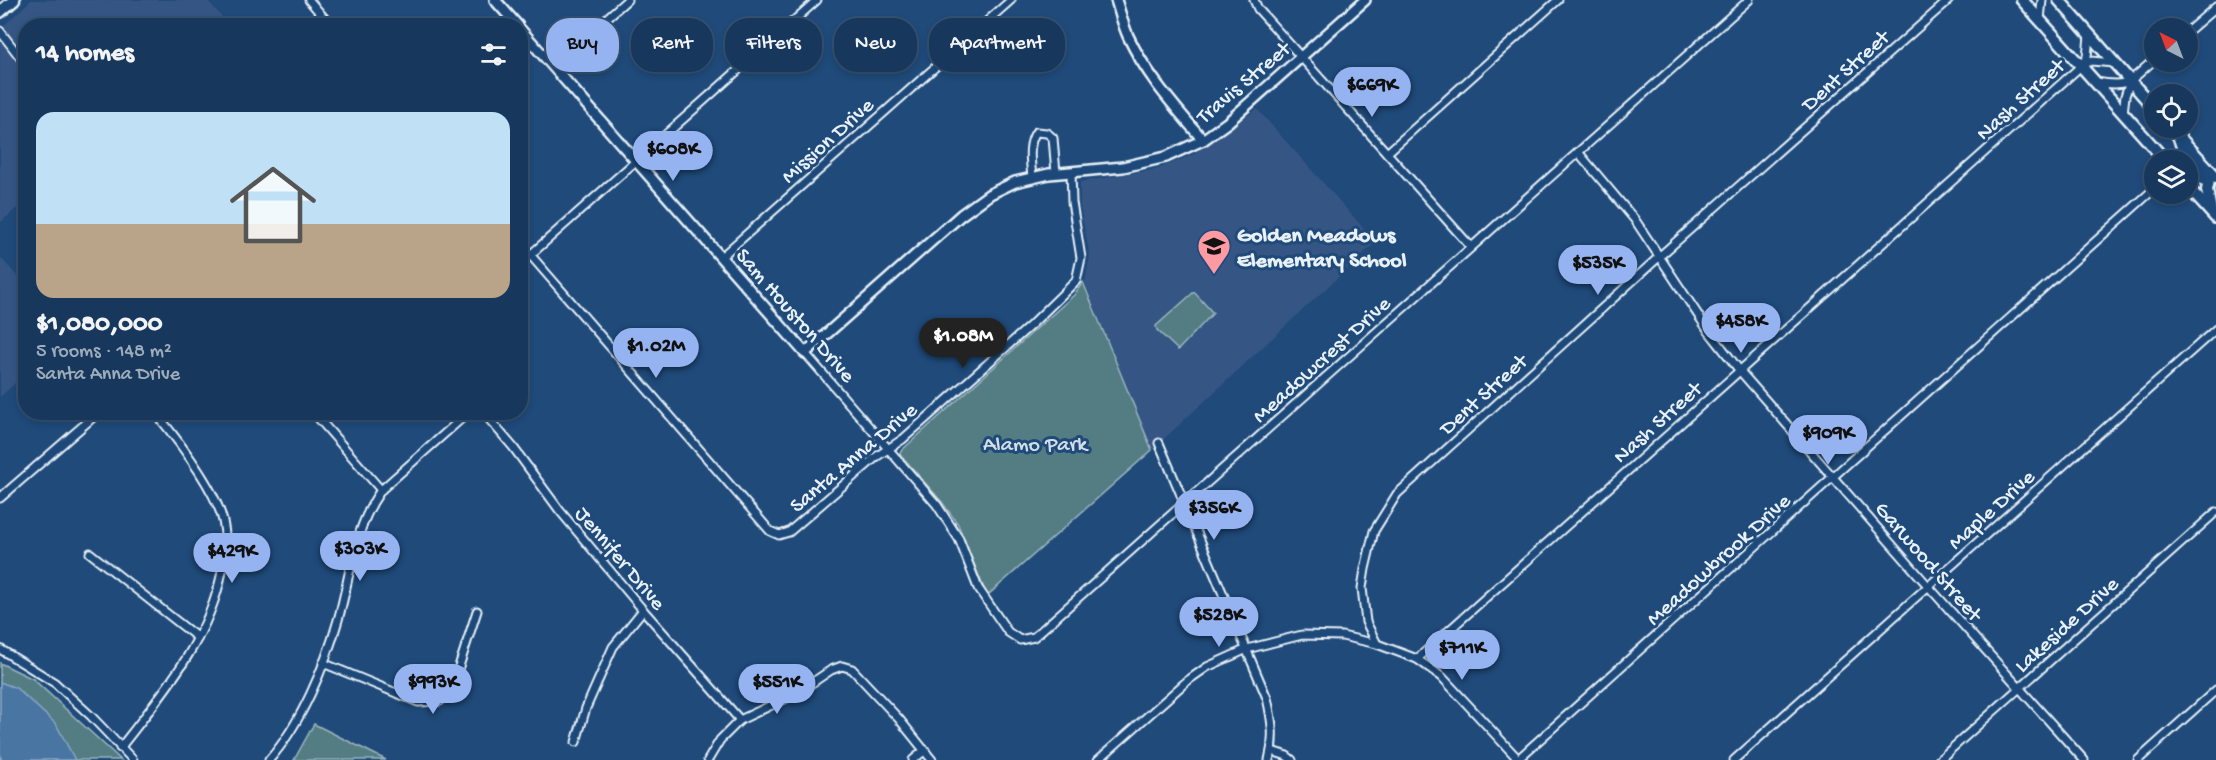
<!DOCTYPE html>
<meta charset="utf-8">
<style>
:root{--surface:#17385c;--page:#244365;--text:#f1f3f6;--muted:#9eacbb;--line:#365272;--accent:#95b2f1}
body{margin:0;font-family:"Gochi Hand",sans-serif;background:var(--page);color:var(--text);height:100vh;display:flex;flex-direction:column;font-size:22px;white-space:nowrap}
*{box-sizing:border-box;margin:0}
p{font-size:20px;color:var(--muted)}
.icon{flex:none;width:33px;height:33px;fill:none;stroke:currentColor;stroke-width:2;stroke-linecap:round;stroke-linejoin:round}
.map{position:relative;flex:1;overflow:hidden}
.sheet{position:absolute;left:18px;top:18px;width:510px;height:402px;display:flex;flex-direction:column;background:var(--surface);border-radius:24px;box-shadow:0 3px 9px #0003,0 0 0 2px var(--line)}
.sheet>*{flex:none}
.banner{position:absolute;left:546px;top:18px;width:570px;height:54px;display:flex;gap:12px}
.needle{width:39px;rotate:318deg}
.tools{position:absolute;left:2144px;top:18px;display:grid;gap:12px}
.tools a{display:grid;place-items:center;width:54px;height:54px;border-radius:50%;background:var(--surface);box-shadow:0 3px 9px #0003,0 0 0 2px var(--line);font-size:30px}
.price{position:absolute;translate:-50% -51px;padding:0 14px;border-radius:21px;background:var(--accent);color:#111;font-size:20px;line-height:39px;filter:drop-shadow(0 2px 3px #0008)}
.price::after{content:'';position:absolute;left:50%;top:36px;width:18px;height:14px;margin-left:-9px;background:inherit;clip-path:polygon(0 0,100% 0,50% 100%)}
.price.selected{background:#222;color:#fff}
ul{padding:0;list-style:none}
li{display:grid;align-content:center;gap:12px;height:318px;padding:0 18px}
li span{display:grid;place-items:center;height:186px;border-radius:18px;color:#555}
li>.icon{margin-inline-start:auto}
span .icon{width:108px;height:108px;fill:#fffc;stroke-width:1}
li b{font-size:26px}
h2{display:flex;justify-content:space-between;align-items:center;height:72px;padding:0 18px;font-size:26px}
.tag{padding:0 21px;border-radius:24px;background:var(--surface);box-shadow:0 3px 9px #0003,0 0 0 2px var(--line);font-size:21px;line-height:54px}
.tag.selected{background:var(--accent);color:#111}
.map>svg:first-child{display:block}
.built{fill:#355685}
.green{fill:#527c83;stroke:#9db6be;stroke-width:1.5}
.water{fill:#4875a3;stroke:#88a7c5;stroke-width:1.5}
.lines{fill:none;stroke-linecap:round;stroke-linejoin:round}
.minor-casing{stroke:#e8f1f8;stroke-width:11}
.tertiary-casing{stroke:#e8f1f8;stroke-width:14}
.secondary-casing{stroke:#e8f1f8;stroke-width:15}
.minor{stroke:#1f4a7a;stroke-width:7}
.tertiary{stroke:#1f4a7a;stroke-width:9}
.secondary{stroke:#1f4a7a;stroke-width:10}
.labels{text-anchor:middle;stroke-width:6;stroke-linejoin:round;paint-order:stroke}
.street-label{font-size:22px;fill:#e8f1f8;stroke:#1f4a7a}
.poi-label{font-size:22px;font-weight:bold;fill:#e8f1f8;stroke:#1f4a7a;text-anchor:start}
.park-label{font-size:22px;fill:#d2dfe6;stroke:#1f4a7a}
</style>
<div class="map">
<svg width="2216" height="760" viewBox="0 0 2216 760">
<rect width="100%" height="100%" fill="#1f4a7a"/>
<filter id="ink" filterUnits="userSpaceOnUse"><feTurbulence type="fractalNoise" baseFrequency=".0167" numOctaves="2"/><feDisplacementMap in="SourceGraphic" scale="12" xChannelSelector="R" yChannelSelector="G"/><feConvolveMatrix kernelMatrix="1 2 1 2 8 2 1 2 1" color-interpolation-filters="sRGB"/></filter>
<g filter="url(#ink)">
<g class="built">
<polygon points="31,0 207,0 229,25 26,26 25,201 0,223 0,29"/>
<polygon points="1257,109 1376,242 1152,450 1085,283 1090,256 1080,206 1080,182 1158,169 1194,154"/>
<polygon points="0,257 26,286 25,374 0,397"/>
</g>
<g class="green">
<polygon points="1083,282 1152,450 987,596 958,524 942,502 900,454 901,451 1074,295"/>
<polygon points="1194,292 1213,313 1178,350 1157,330 1156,326"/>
<polygon points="0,663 33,679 121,760 0,760"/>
<polygon points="314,724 386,760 294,760"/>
</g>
<polygon class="water" points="0,682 16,688 56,724 75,760 3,760 0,757"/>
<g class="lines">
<defs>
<g id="minor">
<polyline points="309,0 331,26"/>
<polyline points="1254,0 1258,9 1471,247"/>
<polyline points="2040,20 2042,0"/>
<polyline points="0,31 26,65"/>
<polyline points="2187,32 2216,7"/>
<polyline points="553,66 627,0"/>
<polyline points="2081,66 2087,57 2089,35"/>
<path d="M 2096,82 C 2130,88 2129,81 2154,60"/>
<polyline points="2123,113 2125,96 2130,81"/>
<polyline points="1578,152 1635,220 1708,330 1740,371 1929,587 2084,760"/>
<polyline points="1387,153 1558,0"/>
<path d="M 1032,178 C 1031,163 1027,145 1036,132 L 1047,133 L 1053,138 L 1056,173"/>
<polyline points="520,243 770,531 779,535 789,532 876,457 903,439 1031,325 1076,281 1081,258 1072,202 1071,172"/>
<polyline points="721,257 1011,0"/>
<polyline points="520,264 817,0"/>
<polyline points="805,353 937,505 959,539 978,588 1008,632 1020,640 1034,637 1749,0"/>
<polyline points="313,412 381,490"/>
<polyline points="483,412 513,447 560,511 643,610 740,720"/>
<path d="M 1159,443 L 1267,698 C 1272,720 1275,738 1269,760"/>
<polyline points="0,498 99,412"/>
<polyline points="90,553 198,638"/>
<polyline points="1377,644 1366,622 1362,588 1365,569 1374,531 1397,494 1660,256 1949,0"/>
<polyline points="0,649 55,683 91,716 133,760"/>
<polyline points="1417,659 2081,66 2091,61 2114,63"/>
<polyline points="323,663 418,702 440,701 451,691 477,611"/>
<polyline points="576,742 586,708 613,647 643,610"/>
<path d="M 120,748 C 162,694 209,640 222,571 C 225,554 227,538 223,521 C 215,488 177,439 155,412"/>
<polyline points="1272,751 1287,756 1292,760"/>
<path d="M 269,760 C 301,724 325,666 338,620 C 351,575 353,529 381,490 L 469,412"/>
<polyline points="708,760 720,740 740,720 797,693 831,670 842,666 852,669 899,719 932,760"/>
<polyline points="913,760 925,750"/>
<polyline points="1098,760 1187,681 1207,667 1247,649 1302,635 1342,636 1377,644 1417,659 1442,677 1519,760"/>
<polyline points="1517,760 2154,189"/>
<polyline points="1734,760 2216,329"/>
<polyline points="1939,760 2216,512"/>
<polyline points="2138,760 2216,690"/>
</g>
<g id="tertiary">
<polyline points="495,0 518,26"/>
<path d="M 1116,0 C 1120,12 1123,25 1128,36 C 1146,75 1175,107 1203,140"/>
<polyline points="520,29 805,353 961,215 990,194 1015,182 1049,174 1123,167 1166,157 1203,140 1228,122 1365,0"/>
</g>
<g id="secondary">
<polyline points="2022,0 2165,160"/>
<polyline points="2059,0 2154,108"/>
<polyline points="0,12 14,0"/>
<polyline points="2171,128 2216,177"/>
<polyline points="2179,138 2182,147 2179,160"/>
<polyline points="2187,162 2195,163 2203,170"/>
<polyline points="2187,173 2204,180 2211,172"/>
<polyline points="2187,186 2216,218"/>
<polyline points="2211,210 2207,190 2211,172"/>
</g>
</defs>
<use href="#minor" class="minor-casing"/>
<use href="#tertiary" class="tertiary-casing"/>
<use href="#secondary" class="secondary-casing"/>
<use href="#minor" class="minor"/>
<use href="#tertiary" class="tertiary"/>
<use href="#secondary" class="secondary"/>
</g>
</g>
<defs>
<symbol id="school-pin" viewBox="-11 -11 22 30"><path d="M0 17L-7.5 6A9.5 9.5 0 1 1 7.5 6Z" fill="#ff9aa2" stroke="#1f4a7a"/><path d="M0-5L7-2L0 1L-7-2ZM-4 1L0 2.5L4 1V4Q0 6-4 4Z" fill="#111"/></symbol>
</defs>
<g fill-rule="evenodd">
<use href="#school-pin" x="1195" y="227" width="38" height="52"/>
</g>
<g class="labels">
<g class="street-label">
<text transform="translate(1844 69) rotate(-42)" y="8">Dent Street</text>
<text transform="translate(1242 81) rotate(-40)" y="8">Travis Street</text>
<text transform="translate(2019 98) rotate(-42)" y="8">Nash Street</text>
<text transform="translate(826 139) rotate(-42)" y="8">Mission Drive</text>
<text transform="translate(797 314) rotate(49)" y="8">Sam Houston Drive</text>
<text transform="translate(1320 358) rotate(-42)" y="8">Meadowcrest Drive</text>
<text transform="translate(1482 393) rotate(-42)" y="8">Dent Street</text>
<text transform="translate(1656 421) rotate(-42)" y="8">Nash Street</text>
<text transform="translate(852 456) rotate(-40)" y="8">Santa Anna Drive</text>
<text transform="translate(1990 508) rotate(-42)" y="8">Maple Drive</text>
<text transform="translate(622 557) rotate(50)" y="8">Jennifer Drive</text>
<text transform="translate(1717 558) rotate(-42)" y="8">Meadowbrook Drive</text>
<text transform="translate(1930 560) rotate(49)" y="8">Garwood Street</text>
<text transform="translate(2065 623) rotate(-42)" y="8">Lakeside Drive</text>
</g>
<g class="poi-label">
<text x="1237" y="241">Golden Meadows<tspan x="1237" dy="25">Elementary School</tspan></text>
</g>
<g class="park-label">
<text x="1035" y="450">Alamo Park</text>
</g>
</g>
</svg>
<div class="tools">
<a><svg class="needle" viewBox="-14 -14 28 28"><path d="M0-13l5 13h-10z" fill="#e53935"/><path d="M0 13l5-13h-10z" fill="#9eacbb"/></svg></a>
<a><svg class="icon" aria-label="locate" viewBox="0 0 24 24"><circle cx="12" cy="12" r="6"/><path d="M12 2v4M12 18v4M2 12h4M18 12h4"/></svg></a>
<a><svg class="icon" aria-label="layers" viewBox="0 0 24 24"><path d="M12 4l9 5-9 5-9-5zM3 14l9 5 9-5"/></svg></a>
</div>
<b class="price" style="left:1372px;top:118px">$669K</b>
<b class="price" style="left:673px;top:182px">$608K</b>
<b class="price" style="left:1598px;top:296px">$535K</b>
<b class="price" style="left:1741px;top:354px">$458K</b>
<b class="price selected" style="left:963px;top:369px">$1.08M</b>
<b class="price" style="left:656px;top:379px">$1.02M</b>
<b class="price" style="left:1828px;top:466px">$909K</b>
<b class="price" style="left:1214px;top:541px">$356K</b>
<b class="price" style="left:360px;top:582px">$303K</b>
<b class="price" style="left:232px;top:584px">$429K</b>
<b class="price" style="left:1219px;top:648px">$528K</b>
<b class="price" style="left:1462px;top:681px">$711K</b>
<b class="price" style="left:433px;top:715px">$993K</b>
<b class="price" style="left:777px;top:715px">$551K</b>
<div class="banner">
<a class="tag selected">Buy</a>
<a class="tag">Rent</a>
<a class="tag">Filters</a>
<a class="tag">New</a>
<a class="tag">Apartment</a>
</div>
<section class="sheet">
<h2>14 homes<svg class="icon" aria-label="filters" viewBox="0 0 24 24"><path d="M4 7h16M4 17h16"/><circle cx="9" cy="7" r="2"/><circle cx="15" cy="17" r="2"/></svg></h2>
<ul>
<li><span style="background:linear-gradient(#bfe0f5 60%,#b9a48a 0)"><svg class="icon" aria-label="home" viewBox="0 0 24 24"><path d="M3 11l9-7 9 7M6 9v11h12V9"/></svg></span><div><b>$1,080,000</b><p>5 rooms · 148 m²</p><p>Santa Anna Drive</p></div></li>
</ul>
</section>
</div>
